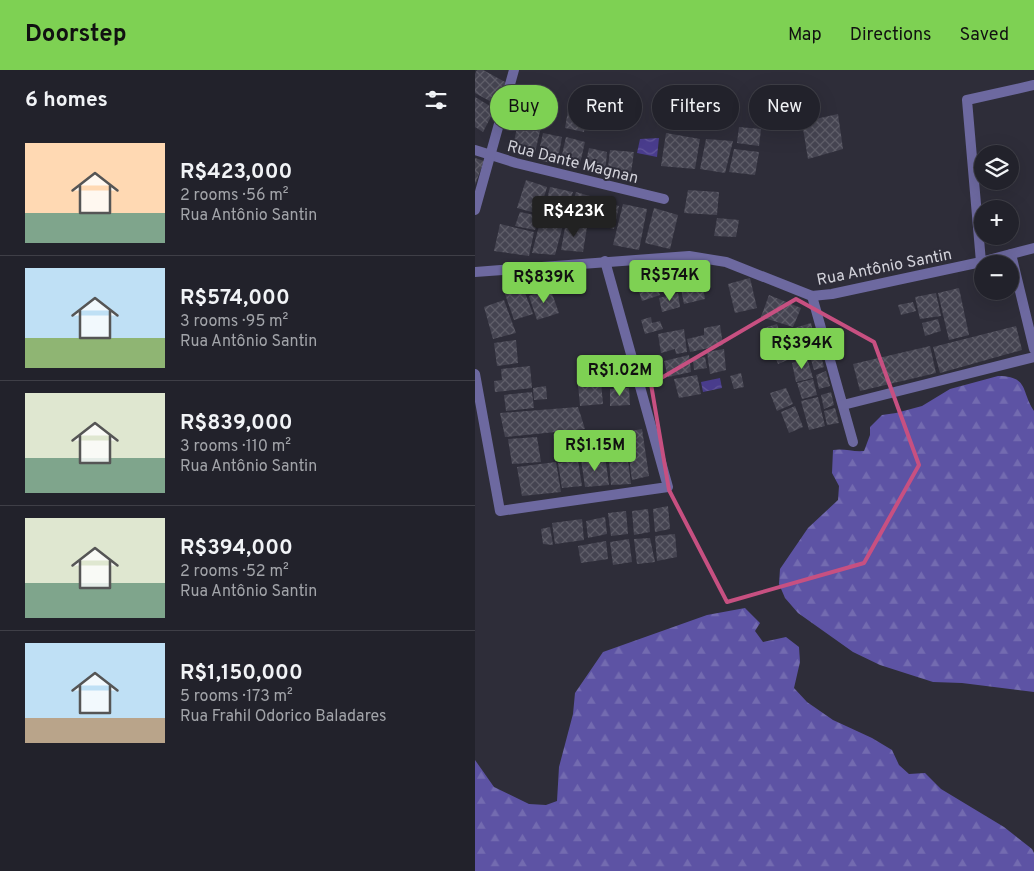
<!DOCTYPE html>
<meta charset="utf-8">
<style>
:root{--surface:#22222b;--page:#2e2f37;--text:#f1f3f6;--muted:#a2a4a9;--line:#3f3f47;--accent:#7ed153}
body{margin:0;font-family:Overpass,sans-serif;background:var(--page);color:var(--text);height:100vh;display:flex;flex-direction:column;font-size:19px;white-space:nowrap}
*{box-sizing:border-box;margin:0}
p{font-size:16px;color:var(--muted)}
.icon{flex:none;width:28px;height:28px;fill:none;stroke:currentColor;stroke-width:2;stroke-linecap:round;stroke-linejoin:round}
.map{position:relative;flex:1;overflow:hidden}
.panel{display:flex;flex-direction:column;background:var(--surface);width:475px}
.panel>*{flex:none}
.banner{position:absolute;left:15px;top:15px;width:469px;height:45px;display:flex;gap:10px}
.fabs{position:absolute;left:499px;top:75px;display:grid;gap:10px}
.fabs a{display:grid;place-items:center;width:45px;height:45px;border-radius:50%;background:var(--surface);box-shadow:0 5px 20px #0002,0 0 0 1px var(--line);font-size:25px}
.price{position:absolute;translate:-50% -42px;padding:0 11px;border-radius:5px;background:var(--accent);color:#111;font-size:16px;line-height:32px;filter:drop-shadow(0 1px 2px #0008)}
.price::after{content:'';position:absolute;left:50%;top:30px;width:15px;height:11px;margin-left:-8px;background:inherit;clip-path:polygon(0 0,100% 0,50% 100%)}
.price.selected{background:#222;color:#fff}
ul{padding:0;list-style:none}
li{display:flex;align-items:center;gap:15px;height:125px;padding:0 25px}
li+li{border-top:1px solid var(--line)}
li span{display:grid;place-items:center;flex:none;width:140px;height:100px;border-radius:0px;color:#555}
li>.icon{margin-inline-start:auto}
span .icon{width:60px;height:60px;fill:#fffc;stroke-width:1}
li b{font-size:21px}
h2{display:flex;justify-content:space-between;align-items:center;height:60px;padding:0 25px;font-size:21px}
.tag{padding:0 18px;border-radius:22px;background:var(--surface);box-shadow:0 5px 20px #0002,0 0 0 1px var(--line);font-size:18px;line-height:45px}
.tag.selected{background:var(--accent);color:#111}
header{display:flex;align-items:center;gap:30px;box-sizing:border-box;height:70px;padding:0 25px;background:var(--accent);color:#111}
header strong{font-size:24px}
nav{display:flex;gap:28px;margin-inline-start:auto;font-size:18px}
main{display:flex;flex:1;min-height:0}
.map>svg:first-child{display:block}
.forest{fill:url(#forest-firs)}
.water{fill:url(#water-waves)}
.building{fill:url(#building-cross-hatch)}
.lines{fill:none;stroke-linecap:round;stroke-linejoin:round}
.minor{stroke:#6d69a0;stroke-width:10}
.marked{fill:none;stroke:#c75081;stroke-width:4;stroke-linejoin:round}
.labels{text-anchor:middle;stroke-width:4;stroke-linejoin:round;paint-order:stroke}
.street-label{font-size:16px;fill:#d3d3db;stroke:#2e2d39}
</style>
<header>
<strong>Doorstep</strong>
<nav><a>Map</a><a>Directions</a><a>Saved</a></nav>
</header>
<main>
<section class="panel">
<h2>6 homes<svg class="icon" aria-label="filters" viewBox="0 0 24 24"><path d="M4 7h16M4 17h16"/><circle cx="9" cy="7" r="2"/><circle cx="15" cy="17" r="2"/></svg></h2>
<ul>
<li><span style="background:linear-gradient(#ffd9b3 70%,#7fa58c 0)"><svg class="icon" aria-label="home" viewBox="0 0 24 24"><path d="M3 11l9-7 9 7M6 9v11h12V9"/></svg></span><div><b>R$423,000</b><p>2 rooms · 56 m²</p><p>Rua Antônio Santin</p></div></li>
<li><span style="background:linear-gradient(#bfe0f5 70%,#8fb573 0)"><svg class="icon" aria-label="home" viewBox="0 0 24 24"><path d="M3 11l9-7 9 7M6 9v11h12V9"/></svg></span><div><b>R$574,000</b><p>3 rooms · 95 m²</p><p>Rua Antônio Santin</p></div></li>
<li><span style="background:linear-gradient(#dfe7d0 65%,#7fa58c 0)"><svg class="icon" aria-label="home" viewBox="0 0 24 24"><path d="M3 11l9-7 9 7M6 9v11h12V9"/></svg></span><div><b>R$839,000</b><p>3 rooms · 110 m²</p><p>Rua Antônio Santin</p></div></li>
<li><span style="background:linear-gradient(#dfe7d0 65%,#7fa58c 0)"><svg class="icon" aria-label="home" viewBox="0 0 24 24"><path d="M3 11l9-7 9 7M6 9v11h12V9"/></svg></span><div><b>R$394,000</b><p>2 rooms · 52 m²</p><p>Rua Antônio Santin</p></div></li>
<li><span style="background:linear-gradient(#bfe0f5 75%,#b9a48a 0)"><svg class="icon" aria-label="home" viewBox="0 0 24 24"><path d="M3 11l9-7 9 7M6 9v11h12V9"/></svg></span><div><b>R$1,150,000</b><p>5 rooms · 173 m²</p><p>Rua Frahil Odorico Baladares</p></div></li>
</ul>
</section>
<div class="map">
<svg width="559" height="801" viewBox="0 0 559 801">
<defs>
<pattern id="forest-firs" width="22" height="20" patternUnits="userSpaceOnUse" patternTransform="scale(1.25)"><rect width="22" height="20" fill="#5d53a4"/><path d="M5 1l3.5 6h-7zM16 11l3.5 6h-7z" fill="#736bb0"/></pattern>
<pattern id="water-waves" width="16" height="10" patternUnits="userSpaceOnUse" patternTransform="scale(1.25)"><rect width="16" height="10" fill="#493c8c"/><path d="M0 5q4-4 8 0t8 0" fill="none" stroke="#62579c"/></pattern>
<pattern id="building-cross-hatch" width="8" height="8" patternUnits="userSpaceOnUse" patternTransform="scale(1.25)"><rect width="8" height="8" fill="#454451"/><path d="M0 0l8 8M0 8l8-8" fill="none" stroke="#5f5e69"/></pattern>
</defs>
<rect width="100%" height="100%" fill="#2e2d39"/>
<g class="forest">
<path d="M 523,306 C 554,306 546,322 559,341 L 559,622 L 487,613 L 458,612 L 405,595 L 378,582 L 323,543 L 310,528 L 304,514 L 305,499 L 333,458 L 363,430 L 364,416 L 357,403 L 358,380 C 369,378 377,382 389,381 L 395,365 L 395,357 L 407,345 L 421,343 L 447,336 L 475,319 Z"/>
<polygon points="270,538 285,553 280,561 288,572 311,567 324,577 325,592 319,618 332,632 358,650 397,668 417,680 424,695 434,704 450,703 466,719 529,757 557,779 559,783 559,801 0,801 0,690 19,717 54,734 71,735 82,731 84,697 98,644 100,623 128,582 232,545"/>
</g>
<g class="water">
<polygon points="184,68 182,87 162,83 165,69"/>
<polygon points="245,308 247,318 228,322 226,312"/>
</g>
<g class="building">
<polygon points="2,0 8,0 32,13 22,35 0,23 0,4"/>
<polygon points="0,27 20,39 8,62 0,57"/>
<polygon points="94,35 112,41 109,62 90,58"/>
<polygon points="363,44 368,79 333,89 327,52"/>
<polygon points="43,52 66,57 59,87 37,82"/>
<polygon points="264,57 286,59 284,76 262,73"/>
<polygon points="68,63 87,67 82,94 62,90"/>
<polygon points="191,63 225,69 220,99 186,96"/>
<polygon points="91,67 110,72 104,98 85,94"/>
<polygon points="231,69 258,71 250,103 225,99"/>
<polygon points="114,78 132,82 130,105 109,100"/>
<polygon points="259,79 284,82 280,105 254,102"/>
<polygon points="135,80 159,82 155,110 132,106"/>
<polygon points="0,88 9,91 0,115"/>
<polygon points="51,110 72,117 64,144 42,138"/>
<polygon points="75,117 98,122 88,151 68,147"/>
<polygon points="213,120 244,122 242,145 209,143"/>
<polygon points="101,122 118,127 112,150 94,146"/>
<polygon points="123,130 144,136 139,159 115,153"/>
<polygon points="148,134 172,139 164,180 138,175"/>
<polygon points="179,138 203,145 195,179 170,173"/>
<polygon points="45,142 64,146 60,160 40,156"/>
<polygon points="66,148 88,155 80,185 57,183"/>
<polygon points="242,148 264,150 261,167 239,166"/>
<polygon points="91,152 112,157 108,182 86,180"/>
<polygon points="25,154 59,162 54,186 19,181"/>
<polygon points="177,197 185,225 167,231 158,202"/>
<polygon points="226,205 230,229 209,234 204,209"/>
<polygon points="275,208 282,238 260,243 253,214"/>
<polygon points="47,215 58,244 39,250 29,221"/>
<polygon points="75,218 84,243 62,250 54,226"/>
<polygon points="484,218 494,265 474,270 463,223"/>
<polygon points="203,223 205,237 187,242 184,228"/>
<polygon points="461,223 466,246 445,249 440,227"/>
<polygon points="294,225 326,238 318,257 286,247"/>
<polygon points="29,230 41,263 18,269 9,237"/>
<polygon points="438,232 441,241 426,245 423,235"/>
<polygon points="176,247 177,253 185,251 188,259 170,264 166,250"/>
<polygon points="463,249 466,261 450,266 447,253"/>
<polygon points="336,253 343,282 323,288 316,259"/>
<polygon points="302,254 315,289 303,294 289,258"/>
<polygon points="245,255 248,275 215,282 212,269 229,265 229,258"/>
<polygon points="541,256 547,280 465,303 458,277"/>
<polygon points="209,259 212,282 201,284 200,279 186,283 183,264"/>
<polygon points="41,270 43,293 22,296 19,273"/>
<polygon points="455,276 461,303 385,321 378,294"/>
<polygon points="249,279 251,300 235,304 232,282"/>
<polygon points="345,283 349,297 339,300 335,286"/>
<polygon points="214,285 216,302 193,307 189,291"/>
<polygon points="230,287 232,298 219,300 218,289"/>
<polygon points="332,288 338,308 321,312 317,293"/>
<polygon points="55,296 57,318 20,322 19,311 27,310 26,299"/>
<polygon points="351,301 355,316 344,319 341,305"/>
<polygon points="266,303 269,317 259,319 255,306"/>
<polygon points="222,305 226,324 204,328 199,309"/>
<polygon points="338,309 342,325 327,329 322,313"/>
<polygon points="126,312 128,334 105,336 103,314"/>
<polygon points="71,316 72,329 59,330 58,318"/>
<polygon points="154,318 155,335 135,336 135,319"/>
<polygon points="311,318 318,334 302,341 295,323"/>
<polygon points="57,322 59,338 31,341 29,325"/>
<polygon points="356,322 359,335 349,339 346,325"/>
<polygon points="343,327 350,356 334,360 326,331"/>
<polygon points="320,336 328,357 314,363 306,342"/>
<polygon points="103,337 110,359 30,367 25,343"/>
<polygon points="360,338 364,353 352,355 349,341"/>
<polygon points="167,359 174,406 157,410 151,362"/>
<polygon points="149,360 156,414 136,415 133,378 127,378 126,363"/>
<polygon points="101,363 105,389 83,391 78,364"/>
<polygon points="62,367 66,392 37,394 33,369"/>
<polygon points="130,386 134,415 110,417 106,389"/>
<polygon points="103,391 107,416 87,418 83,393"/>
<polygon points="81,392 86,422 47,426 42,397"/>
<polygon points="193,436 195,459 180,462 178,439"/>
<polygon points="173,439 175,462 159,465 157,441"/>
<polygon points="151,441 153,464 136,466 133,443"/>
<polygon points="130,447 132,464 113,468 111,451"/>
<polygon points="107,449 109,470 80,474 77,453"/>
<polygon points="75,457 78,475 68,474 66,459"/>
<polygon points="200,464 202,487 182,491 180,466"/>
<polygon points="175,468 180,492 162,494 159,469"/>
<polygon points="154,469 157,492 138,495 135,472"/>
<polygon points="131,471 133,489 106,493 103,476"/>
</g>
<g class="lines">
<g class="minor">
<polyline points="0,80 41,93 189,129"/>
<polyline points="0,140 39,0"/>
<polyline points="536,184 559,279"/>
<polyline points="506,192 492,30 559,15"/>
<polyline points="0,202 214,186 251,192 337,226 357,224 506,192 559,178"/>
<polyline points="337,226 378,372"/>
<polyline points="0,304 25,441 193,417 130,191"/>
<polyline points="368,335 559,287"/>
</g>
</g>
<path class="marked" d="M 321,229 L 399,272 L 444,395 L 389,493 L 252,532 L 194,420 L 176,314 Z"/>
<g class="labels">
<g class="street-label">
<text transform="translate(98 91) rotate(14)" y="6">Rua Dante Magnan</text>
<text transform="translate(409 196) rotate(-11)" y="6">Rua Antônio Santin</text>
</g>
</g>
</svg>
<div class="fabs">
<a><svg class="icon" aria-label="layers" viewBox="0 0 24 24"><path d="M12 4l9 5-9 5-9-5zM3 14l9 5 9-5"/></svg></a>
<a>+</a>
<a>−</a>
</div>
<b class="price selected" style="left:99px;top:168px">R$423K</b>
<b class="price" style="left:195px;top:232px">R$574K</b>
<b class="price" style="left:69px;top:234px">R$839K</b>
<b class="price" style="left:327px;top:300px">R$394K</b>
<b class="price" style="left:145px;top:327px">R$1.02M</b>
<b class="price" style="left:120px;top:402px">R$1.15M</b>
<div class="banner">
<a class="tag selected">Buy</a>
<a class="tag">Rent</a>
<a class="tag">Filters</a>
<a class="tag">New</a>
</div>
</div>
</main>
